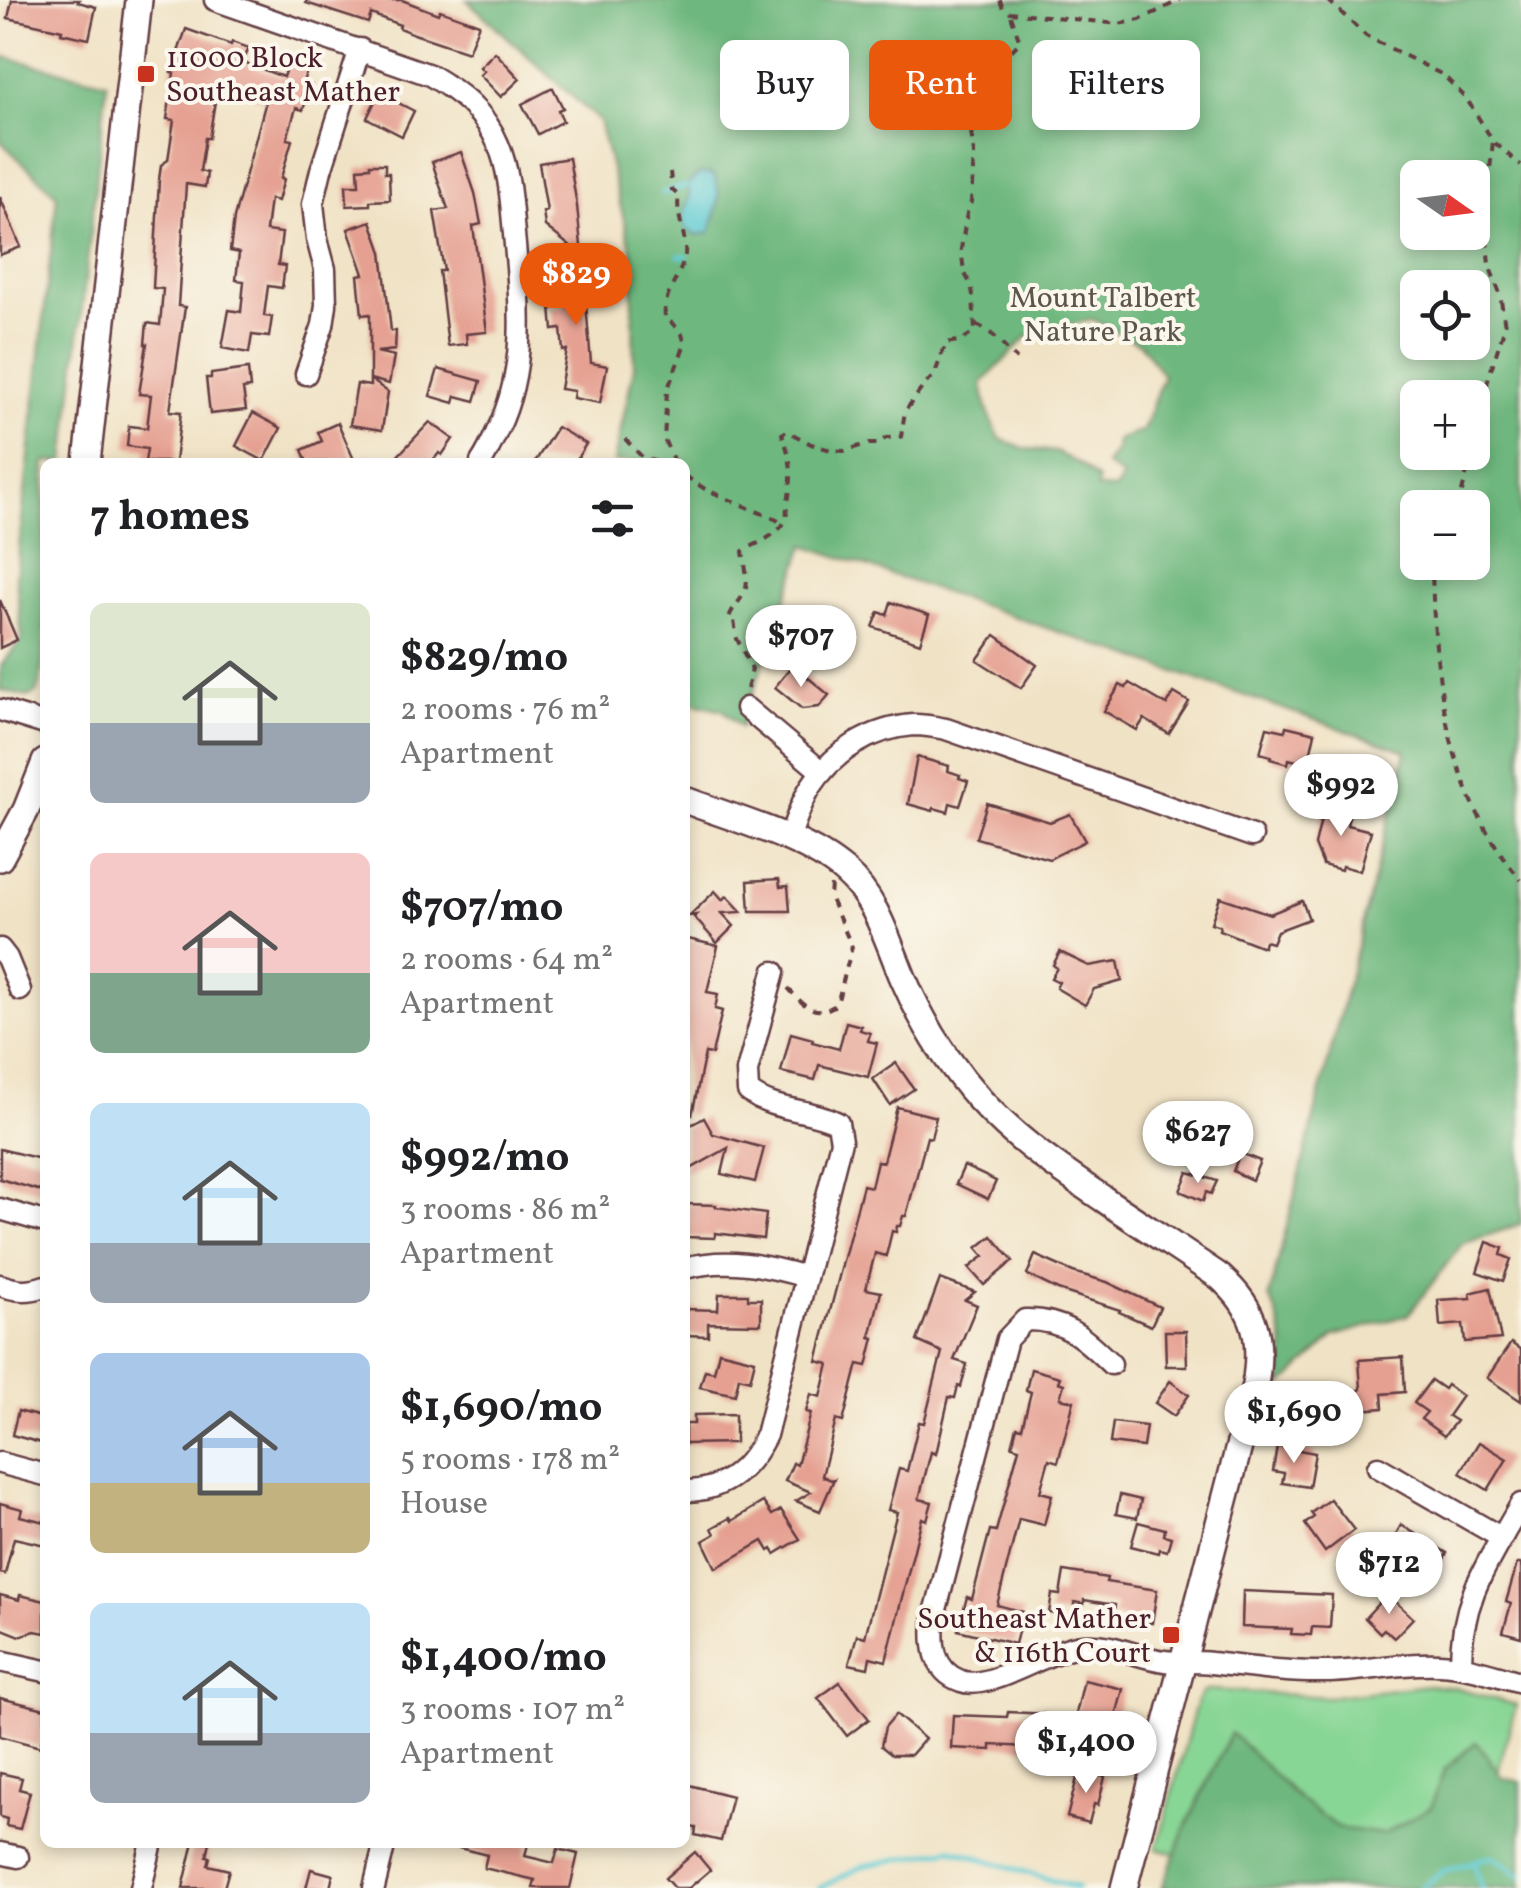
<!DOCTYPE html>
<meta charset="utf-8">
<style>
:root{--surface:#fff;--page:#f2f2f2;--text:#202124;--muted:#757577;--accent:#ea580c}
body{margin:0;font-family:Vollkorn,serif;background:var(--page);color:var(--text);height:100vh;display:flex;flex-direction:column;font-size:38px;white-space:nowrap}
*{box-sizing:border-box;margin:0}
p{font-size:32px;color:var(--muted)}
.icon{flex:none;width:55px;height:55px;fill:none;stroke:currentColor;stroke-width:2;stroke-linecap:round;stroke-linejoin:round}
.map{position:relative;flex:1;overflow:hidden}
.sheet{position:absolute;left:40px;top:458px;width:650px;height:1390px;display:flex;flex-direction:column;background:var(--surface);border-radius:15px;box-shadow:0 5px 15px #0003}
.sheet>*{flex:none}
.hud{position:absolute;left:720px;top:40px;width:650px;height:90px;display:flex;gap:20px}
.needle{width:65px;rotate:104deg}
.controls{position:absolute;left:1400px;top:160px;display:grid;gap:20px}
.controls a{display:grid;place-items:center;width:90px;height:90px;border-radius:15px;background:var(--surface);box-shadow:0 5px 15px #0003;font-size:50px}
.price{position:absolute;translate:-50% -85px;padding:0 22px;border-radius:35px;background:#fff;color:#222;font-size:32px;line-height:65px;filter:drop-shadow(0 2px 5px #0008)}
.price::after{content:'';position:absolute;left:50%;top:60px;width:30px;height:22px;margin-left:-15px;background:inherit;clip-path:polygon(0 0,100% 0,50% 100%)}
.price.current{background:var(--accent);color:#fff}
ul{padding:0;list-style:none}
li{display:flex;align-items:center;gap:30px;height:250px;padding:0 50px}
li span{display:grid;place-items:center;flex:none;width:280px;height:200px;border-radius:15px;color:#555}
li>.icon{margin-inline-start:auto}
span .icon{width:120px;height:120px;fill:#fffc;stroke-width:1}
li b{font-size:42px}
h2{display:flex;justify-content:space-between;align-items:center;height:120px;padding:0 50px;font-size:42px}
.tag{padding:0 35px;border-radius:15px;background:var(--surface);box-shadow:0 5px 15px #0003;font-size:35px;line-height:90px}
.tag.current{background:var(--accent);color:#fff}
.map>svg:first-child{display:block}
.green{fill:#88d695;stroke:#697a60;stroke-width:2.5}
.forest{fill:#6eb77e;stroke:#5c6b54;stroke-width:2.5;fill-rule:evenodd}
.water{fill:#5dcad2;stroke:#54747e;stroke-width:2.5}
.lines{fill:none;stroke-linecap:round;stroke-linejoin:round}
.stream{stroke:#5dcad2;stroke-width:5}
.building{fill:#e5a092}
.minor-casing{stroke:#633c42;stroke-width:25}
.tertiary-casing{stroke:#633c42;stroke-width:30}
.path{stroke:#633c42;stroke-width:4;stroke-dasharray:8 8;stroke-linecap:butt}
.minor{stroke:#fff;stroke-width:20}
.tertiary{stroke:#fff;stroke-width:25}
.poi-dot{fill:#c8321e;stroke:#fbf7ec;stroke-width:4}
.labels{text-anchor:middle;stroke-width:8;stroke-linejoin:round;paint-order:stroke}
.poi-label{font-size:30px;fill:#4a1f2b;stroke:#fbf7ec;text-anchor:start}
.park-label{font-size:30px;fill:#5d564b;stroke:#fbf7ec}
</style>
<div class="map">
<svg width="1521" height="1888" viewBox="0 0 1521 1888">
<rect width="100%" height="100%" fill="#fbf7ec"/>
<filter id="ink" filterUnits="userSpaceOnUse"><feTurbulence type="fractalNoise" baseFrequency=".01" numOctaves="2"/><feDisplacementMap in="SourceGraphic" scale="20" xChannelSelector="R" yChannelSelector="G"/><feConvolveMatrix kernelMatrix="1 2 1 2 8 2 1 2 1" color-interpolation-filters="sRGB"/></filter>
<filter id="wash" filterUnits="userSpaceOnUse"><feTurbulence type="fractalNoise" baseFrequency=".0048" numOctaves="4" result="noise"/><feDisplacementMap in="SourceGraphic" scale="40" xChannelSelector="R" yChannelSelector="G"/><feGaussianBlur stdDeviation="2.25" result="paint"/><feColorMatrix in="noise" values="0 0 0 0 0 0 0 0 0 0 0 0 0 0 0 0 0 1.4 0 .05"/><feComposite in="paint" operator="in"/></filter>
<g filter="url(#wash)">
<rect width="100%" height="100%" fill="#f0e2c5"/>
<polygon class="green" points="1428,1685 1454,1688 1516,1705 1495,1783 1521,1888 1313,1888 1157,1849 1197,1701 1203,1692 1212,1690 1327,1697"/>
<g class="forest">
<path d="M 467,0 L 1521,0 L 1521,1224 L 1462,1244 L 1408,1315 L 1334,1336 L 1280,1388 C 1287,1355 1285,1327 1269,1297 L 1406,751 L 805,545 L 741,727 L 723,710 L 685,701 L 685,462 L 614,462 L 634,367 L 632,252 L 599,121 ZM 1418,178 L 1472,178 L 1472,232 L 1418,232 ZM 1418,288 L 1472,288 L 1472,342 L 1418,342 ZM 1092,319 L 1141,344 L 1163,376 L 1143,431 L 1117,440 L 1116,450 L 1106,465 L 1123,477 L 1115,490 L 1097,488 L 1098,480 L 1079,464 L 1056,452 L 1021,448 L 1000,439 L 987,410 L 982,383 L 1027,337 ZM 1418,398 L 1472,398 L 1472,452 L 1418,452 ZM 1418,508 L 1472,508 L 1472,562 L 1418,562 Z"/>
<polygon points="0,56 107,82 65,462 45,462 45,643 40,684 36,693 27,697 0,690 0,667 22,639 16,576 57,195 0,141"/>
<polygon points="1231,1733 1300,1800 1338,1828 1383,1834 1431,1807 1444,1770 1476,1742 1503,1778 1521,1782 1521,1888 1162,1888 1184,1831"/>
</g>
<path class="water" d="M 699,174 L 713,174 C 724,193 716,213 710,233 L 695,235 L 686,229 L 683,217 L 690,194 L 686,186 Z"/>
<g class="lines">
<g class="stream">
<polyline points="663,193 686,186"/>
<polyline points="679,256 687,256"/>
<polyline points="1474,1862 1481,1888"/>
<polyline points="820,1888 863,1866 951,1849 1077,1888"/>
<polyline points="1421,1888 1443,1871 1492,1856 1521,1875"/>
</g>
</g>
<g id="blocks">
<g class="building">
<polygon points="12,0 79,0 78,2 96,7 89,39 61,33 62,30 8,18"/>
<polygon points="307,0 402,0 438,14 440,10 479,24 468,52 414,34 399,28 400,25 371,14 368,23 306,3"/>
<polygon points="186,29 231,45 232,42 249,48 243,62 283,77 288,62 307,68 303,83 311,85 303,110 296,108 287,139 292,140 281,178 284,179 278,201 270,199 266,231 282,233 278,265 285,266 282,288 268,286 264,316 272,317 269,337 252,335 249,353 222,348 229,310 241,312 244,281 236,280 239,253 230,251 234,218 266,101 218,83 209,138 205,138 200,171 207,173 205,187 186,184 178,306 185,307 170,411 181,412 175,462 145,462 147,449 127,446 129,426 147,428 151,395 139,394 147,344 145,344 147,323 160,325 163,289 153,288 159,180 161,165 168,160 174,120 167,119 174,73 171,72"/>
<polygon points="495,52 520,79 501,97 480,75 484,71 480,67"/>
<polygon points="553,88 563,108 558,110 563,121 538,134 522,104"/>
<polygon points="379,93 414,111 402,136 367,118"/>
<polygon points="461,152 475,193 481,224 473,226 487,332 466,334 467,344 448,346 439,271 444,271 434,211 448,209 432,162"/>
<polygon points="569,158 577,206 582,256 545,226 543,212 547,211 539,163"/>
<polygon points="370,164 385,164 385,173 389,173 390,200 370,201 370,205 347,206 346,185 359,185 358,168 370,167"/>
<polygon points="0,197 21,247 0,255"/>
<polygon points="371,221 382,252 391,331 396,331 395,350 377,352 394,356 389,384 370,379 388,392 382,430 350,425 357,384 370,386 370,314 362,315 358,275 364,274 348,229"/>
<polygon points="592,257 593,291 585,292 591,363 607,366 600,403 573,398 574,391 560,389 567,350 563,351 561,329 553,330 551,307 564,306 564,279 547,279 547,258"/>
<polygon points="248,369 250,388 243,389 246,410 210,414 206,378 211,378 211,374"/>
<polygon points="438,369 481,381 475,401 456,396 454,403 430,396"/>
<polygon points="253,413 281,428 264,461 236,446"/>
<polygon points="430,422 453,439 442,455 439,453 432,462 392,462"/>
<polygon points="338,423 355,462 307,462 302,450 322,441 318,432"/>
<polygon points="557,427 586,444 575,462 535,462"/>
<polygon points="0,600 17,640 0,648"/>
<polygon points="891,602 929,615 920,643 873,627 879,612 887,615"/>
<polygon points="995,635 1037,665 1021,688 977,660"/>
<polygon points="793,665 829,695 819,707 802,709 775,687"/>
<polygon points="1129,683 1167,705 1174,693 1189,702 1169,734 1144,719 1137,730 1104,711 1120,685 1126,688"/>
<polygon points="1286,726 1315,733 1308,764 1289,759 1288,764 1270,759 1271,756 1260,753 1267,727 1285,731"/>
<polygon points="917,757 949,766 948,771 960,775 959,778 968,781 960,806 950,803 948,812 934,808 933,811 908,804"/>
<polygon points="1325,802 1351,809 1347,825 1371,831 1360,871 1342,866 1341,870 1323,865 1315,845"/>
<polygon points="987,803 1050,822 1070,814 1085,841 1049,859 976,838"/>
<polygon points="779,879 780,887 788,886 790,911 750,911 748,881"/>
<polygon points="715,891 723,900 727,896 742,912 722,913 734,926 717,943 694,917 696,915 689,916"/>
<polygon points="1220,897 1270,914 1302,901 1309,919 1277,931 1272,943 1265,941 1263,947 1219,930 1220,926 1211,923"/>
<polygon points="688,939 718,946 707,992 718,994 715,1009 722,1011 712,1054 705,1053 692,1115 685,1114 685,950"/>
<polygon points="1060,952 1089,966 1118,961 1122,981 1094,989 1085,1005 1056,988 1059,982 1051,978 1057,968 1053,965"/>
<polygon points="846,1022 861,1026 860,1030 870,1033 868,1041 877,1043 868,1077 819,1065 815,1080 781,1072 791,1033 813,1039 812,1042 839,1049"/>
<polygon points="896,1063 914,1089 890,1105 873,1079"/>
<polygon points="897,1107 936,1117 931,1138 927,1137 906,1216 903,1216 900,1226 897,1226 896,1232 892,1231 886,1256 875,1253 866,1289 881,1292 870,1337 874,1338 867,1366 858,1364 843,1422 836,1420 822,1476 831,1480 834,1479 820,1511 796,1501 811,1492 785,1481 793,1463 797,1465 811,1413 806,1412 811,1394 821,1397 829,1364 817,1361 863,1185 871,1187 877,1161 883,1162"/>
<polygon points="704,1118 713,1134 764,1148 755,1182 722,1174 728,1148 685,1172 685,1128"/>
<polygon points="0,1149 45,1160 45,1192 0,1179"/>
<polygon points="1240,1153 1260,1161 1252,1180 1233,1171"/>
<polygon points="964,1166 996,1181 988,1199 956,1184"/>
<polygon points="1188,1172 1217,1181 1211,1194 1206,1192 1203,1201 1180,1191"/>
<polygon points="685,1204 716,1205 716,1207 766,1214 763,1239 715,1233 715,1238 685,1237"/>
<polygon points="992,1236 1013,1261 984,1285 969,1268 984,1256 977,1248"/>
<polygon points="1487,1242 1503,1248 1501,1255 1511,1259 1503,1281 1477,1272"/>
<polygon points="1035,1255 1073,1272 1107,1282 1160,1307 1151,1326 1119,1312 1120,1310 1058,1290 1027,1275"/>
<polygon points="940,1279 975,1292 965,1300 977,1305 954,1360 967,1364 961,1387 958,1386 955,1398 949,1397 936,1454 931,1452 919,1499 932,1502 927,1520 922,1518 886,1661 870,1657 868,1668 849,1664 857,1635 865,1637 897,1512 888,1510 899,1469 907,1471 919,1422 924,1423 942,1352 917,1341"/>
<polygon points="1490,1288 1501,1339 1465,1342 1463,1324 1440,1326 1438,1300 1471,1298 1470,1293"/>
<polygon points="719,1294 748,1294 748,1299 761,1299 761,1324 708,1323 708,1336 685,1335 685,1309 718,1310"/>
<polygon points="1165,1331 1186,1331 1187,1366 1166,1366"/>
<polygon points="1511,1343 1521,1350 1521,1401 1487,1378"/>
<polygon points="719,1351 755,1360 750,1380 739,1377 735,1395 700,1387 705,1370 714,1372"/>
<polygon points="1403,1357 1405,1392 1382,1394 1383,1408 1359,1410 1321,1434 1303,1405 1330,1389 1338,1402 1361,1389 1359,1360"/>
<polygon points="1031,1369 1060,1377 1058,1382 1064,1384 1060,1398 1074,1401 1058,1462 1049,1459 1040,1492 1052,1495 1044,1525 1019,1519 997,1605 1023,1612 1015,1644 958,1630 967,1597 972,1599 990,1530 996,1531 1019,1448 1012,1446 1017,1427 1022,1428 1031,1392 1026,1390"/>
<polygon points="1431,1380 1444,1389 1447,1385 1462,1396 1448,1416 1456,1421 1444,1436 1421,1419 1427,1412 1414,1403"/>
<polygon points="1170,1381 1189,1395 1174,1416 1155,1403"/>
<polygon points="18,1411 45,1418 45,1444 12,1435"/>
<polygon points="735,1414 735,1443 685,1444 685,1424 694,1424 694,1415"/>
<polygon points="1113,1422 1146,1426 1143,1447 1110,1443"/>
<polygon points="1479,1442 1507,1459 1488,1490 1460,1473"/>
<polygon points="1277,1446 1315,1453 1309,1487 1282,1483 1284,1473 1273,1471"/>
<polygon points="1120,1495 1141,1500 1137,1518 1116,1514"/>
<polygon points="1330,1499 1354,1530 1325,1552 1305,1524 1314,1517 1311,1513"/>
<polygon points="763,1502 772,1515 781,1510 800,1539 775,1554 772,1549 769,1551 763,1541 716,1568 703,1541 715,1534 712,1528 730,1518 732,1521"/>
<polygon points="0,1503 22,1509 20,1516 45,1522 45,1545 14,1538 5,1574 0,1573"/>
<polygon points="1138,1522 1165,1529 1164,1535 1171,1537 1167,1551 1159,1549 1158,1553 1131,1546"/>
<polygon points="1401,1525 1447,1553 1432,1582 1384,1556"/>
<polygon points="1517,1564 1521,1564 1521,1637 1503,1632 1511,1604 1506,1602"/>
<polygon points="1064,1571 1107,1578 1106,1582 1157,1590 1152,1623 1113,1617 1115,1605 1084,1600 1084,1604 1075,1602 1073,1617 1049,1613 1052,1594 1060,1595"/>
<polygon points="1243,1591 1332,1595 1330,1628 1312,1627 1311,1635 1291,1634 1292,1629 1242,1627"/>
<polygon points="1387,1594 1413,1618 1394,1638 1384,1629 1380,1633 1365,1618"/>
<polygon points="0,1595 19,1600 20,1595 45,1601 45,1633 35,1631 20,1636 0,1628"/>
<polygon points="1084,1680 1123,1689 1114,1724 1076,1714"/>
<polygon points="840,1682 869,1719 847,1736 818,1698"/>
<polygon points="0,1698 45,1709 45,1726 40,1747 0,1736"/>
<polygon points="1008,1712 1048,1714 1046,1748 991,1745 991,1750 951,1748 953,1715 1007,1717"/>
<polygon points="896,1714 925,1739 911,1755 892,1755 881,1746 885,1727"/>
<polygon points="1079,1770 1105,1777 1098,1805 1094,1804 1089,1823 1067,1817"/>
<polygon points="0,1773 22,1778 19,1789 30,1792 20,1829 6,1826 7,1819 0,1817"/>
<polygon points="685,1784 732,1796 721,1841 695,1835 696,1828 685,1826"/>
<polygon points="194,1842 210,1842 207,1856 210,1857 208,1865 229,1870 224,1888 183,1888"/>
<polygon points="459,1842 520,1842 528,1844 525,1856 554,1863 558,1849 578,1854 570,1888 533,1888 535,1880 484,1868 487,1855 459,1848"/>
<polygon points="695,1852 710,1870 689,1888 674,1888 665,1878"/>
<polygon points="311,1869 333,1875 330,1888 306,1888"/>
</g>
</g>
</g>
<g filter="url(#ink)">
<use href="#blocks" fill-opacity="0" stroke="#633c42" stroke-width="2.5"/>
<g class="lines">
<defs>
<g id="minor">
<path d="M 215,0 L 430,75 C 459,92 485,112 498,144 C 510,172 511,204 514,234 C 520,301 528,366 498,429 C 493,440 488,452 481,462"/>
<polyline points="306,374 323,325 326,305 325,269 317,239 313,204 321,170 360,49"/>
<polyline points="746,708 822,772"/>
<polyline points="0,710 45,724"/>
<path d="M 789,839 C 795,822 801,803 810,788 C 833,752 871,728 914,725 C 924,725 936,727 946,729 L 1252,836"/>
<polyline points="0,949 7,958 20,990"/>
<polyline points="0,1209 45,1222"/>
<path d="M 685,1268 C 727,1257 765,1265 806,1277"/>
<path d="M 0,1285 C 17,1291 28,1292 45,1286"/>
<path d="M 1111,1364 C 1084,1338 1065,1319 1025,1320 L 1007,1339 L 934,1617 C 932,1642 932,1671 961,1681 C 990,1692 1050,1648 1083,1645 C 1112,1642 1137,1658 1165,1661 C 1180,1663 1196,1661 1211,1663 C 1249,1667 1287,1673 1325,1672 C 1363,1672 1401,1662 1439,1664 C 1467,1665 1494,1675 1521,1682"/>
<polyline points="0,1463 45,1475"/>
<polyline points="1378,1467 1502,1538"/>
<path d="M 685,1491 C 724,1491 749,1469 766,1435 L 841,1141 L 838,1123 C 810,1108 773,1112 748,1091 L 747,1071 L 774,972"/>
<polyline points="0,1661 45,1671"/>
<path d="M 1461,1666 C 1460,1598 1489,1561 1521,1504"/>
<polyline points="0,1853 18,1857"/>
<polyline points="141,1888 152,1842"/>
<polyline points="374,1888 385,1842"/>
</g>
<g id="tertiary">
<polyline points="87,462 139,0"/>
<path d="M 685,800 C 734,819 805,837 845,872 C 877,900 887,940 903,978 C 922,1022 948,1064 980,1100 C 1016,1140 1061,1170 1105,1200 C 1143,1226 1182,1251 1220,1277 C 1256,1309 1263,1338 1255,1385 L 1124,1888"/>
<polyline points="0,858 26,810 45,762"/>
</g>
</defs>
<use href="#minor" class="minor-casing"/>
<use href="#tertiary" class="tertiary-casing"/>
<g class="path">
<polyline points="1000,0 1003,9 1010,12 1118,24 1140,20 1180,0"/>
<polyline points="1328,0 1366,36 1443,75 1466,98 1493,141 1485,217 1489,265 1500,294 1505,326 1489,376 1472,450"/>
<polyline points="1495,143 1521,166"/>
<path d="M 670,172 L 672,190 L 679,196 C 675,215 687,234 685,254 C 682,276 662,294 665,317 L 681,331 L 685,344 L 667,391 L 664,439 L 674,462"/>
<path d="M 976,325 C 994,331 1002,347 1017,359"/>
<polyline points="625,439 642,457 657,462"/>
<polyline points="685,476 705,489 777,520 782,525"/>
<polyline points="1458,508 1472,452"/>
<path d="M 1434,562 L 1432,570 C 1435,682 1446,791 1521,880"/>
<path d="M 747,689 L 752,669 L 737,639 L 734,621 L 729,618 C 732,608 738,604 743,595 C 751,583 744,564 743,551 C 757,543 775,537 784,523 C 788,517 786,514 787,507 C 793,477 793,463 782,434 L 787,431 L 811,444 L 831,450 L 844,451 L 867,444 L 877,444 L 886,438 L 901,437 L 905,411 L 926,383 L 934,376 L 946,343 L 963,340 L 975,331 L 973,295 L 971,285 L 964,272 L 961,249 L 967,213 L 971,202 L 974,154 L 968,109 L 975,99 L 973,81 L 976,74 L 1006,56 L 1020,42 L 1010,12"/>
<path d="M 788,988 C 803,1005 816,1019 837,1004 L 852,947 L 830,897 L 831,885"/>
</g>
<use href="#minor" class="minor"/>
<use href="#tertiary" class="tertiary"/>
</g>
</g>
<g class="poi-dot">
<rect x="136" y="64" width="20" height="20" rx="5"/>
<rect x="1161" y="1625" width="20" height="20" rx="5"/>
</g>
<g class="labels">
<g class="poi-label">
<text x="166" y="67">11000 Block<tspan x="166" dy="34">Southeast Mather</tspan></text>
<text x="1151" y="1628" text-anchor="end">Southeast Mather<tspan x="1151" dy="34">&amp; 116th Court</tspan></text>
</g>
<g class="park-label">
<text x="1103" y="307">Mount Talbert<tspan x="1103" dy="34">Nature Park</tspan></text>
</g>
</g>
</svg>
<div class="controls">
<a><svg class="needle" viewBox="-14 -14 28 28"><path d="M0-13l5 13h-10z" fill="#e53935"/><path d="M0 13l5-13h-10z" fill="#757577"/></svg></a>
<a><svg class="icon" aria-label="locate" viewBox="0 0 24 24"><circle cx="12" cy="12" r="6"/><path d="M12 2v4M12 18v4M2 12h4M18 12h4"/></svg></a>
<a>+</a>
<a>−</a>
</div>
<b class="price current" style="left:576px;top:328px">$829</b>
<b class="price" style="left:801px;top:690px">$707</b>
<b class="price" style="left:1341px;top:839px">$992</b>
<b class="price" style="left:1198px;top:1186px">$627</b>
<b class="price" style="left:1294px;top:1466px">$1,690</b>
<b class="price" style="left:1389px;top:1617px">$712</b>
<b class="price" style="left:1086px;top:1796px">$1,400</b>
<div class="hud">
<a class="tag">Buy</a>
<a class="tag current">Rent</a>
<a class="tag">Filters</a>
</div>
<section class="sheet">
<h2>7 homes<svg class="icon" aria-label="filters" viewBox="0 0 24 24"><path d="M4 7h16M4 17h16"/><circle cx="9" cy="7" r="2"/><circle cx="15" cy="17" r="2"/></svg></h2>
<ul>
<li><span style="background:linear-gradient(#dfe7d0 60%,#9aa5b1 0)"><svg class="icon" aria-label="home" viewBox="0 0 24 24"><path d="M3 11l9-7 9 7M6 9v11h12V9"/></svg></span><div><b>$829/mo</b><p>2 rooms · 76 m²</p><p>Apartment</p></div></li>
<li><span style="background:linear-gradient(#f6c9c9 60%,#7fa58c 0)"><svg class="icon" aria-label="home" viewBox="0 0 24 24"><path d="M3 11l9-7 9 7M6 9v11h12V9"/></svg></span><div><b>$707/mo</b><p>2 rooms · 64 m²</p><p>Apartment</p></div></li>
<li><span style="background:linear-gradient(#bfe0f5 70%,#9aa5b1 0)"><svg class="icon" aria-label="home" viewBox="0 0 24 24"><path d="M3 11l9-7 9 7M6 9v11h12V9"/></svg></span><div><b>$992/mo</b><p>3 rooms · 86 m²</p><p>Apartment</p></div></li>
<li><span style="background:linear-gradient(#a9c7e8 65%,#c2b280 0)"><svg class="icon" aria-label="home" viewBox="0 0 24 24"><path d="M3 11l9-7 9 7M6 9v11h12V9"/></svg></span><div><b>$1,690/mo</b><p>5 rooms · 178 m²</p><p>House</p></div></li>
<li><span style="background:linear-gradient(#bfe0f5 65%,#9aa5b1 0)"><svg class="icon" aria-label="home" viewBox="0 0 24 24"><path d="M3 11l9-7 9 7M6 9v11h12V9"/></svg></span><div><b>$1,400/mo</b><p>3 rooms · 107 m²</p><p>Apartment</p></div></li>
</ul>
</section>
</div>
